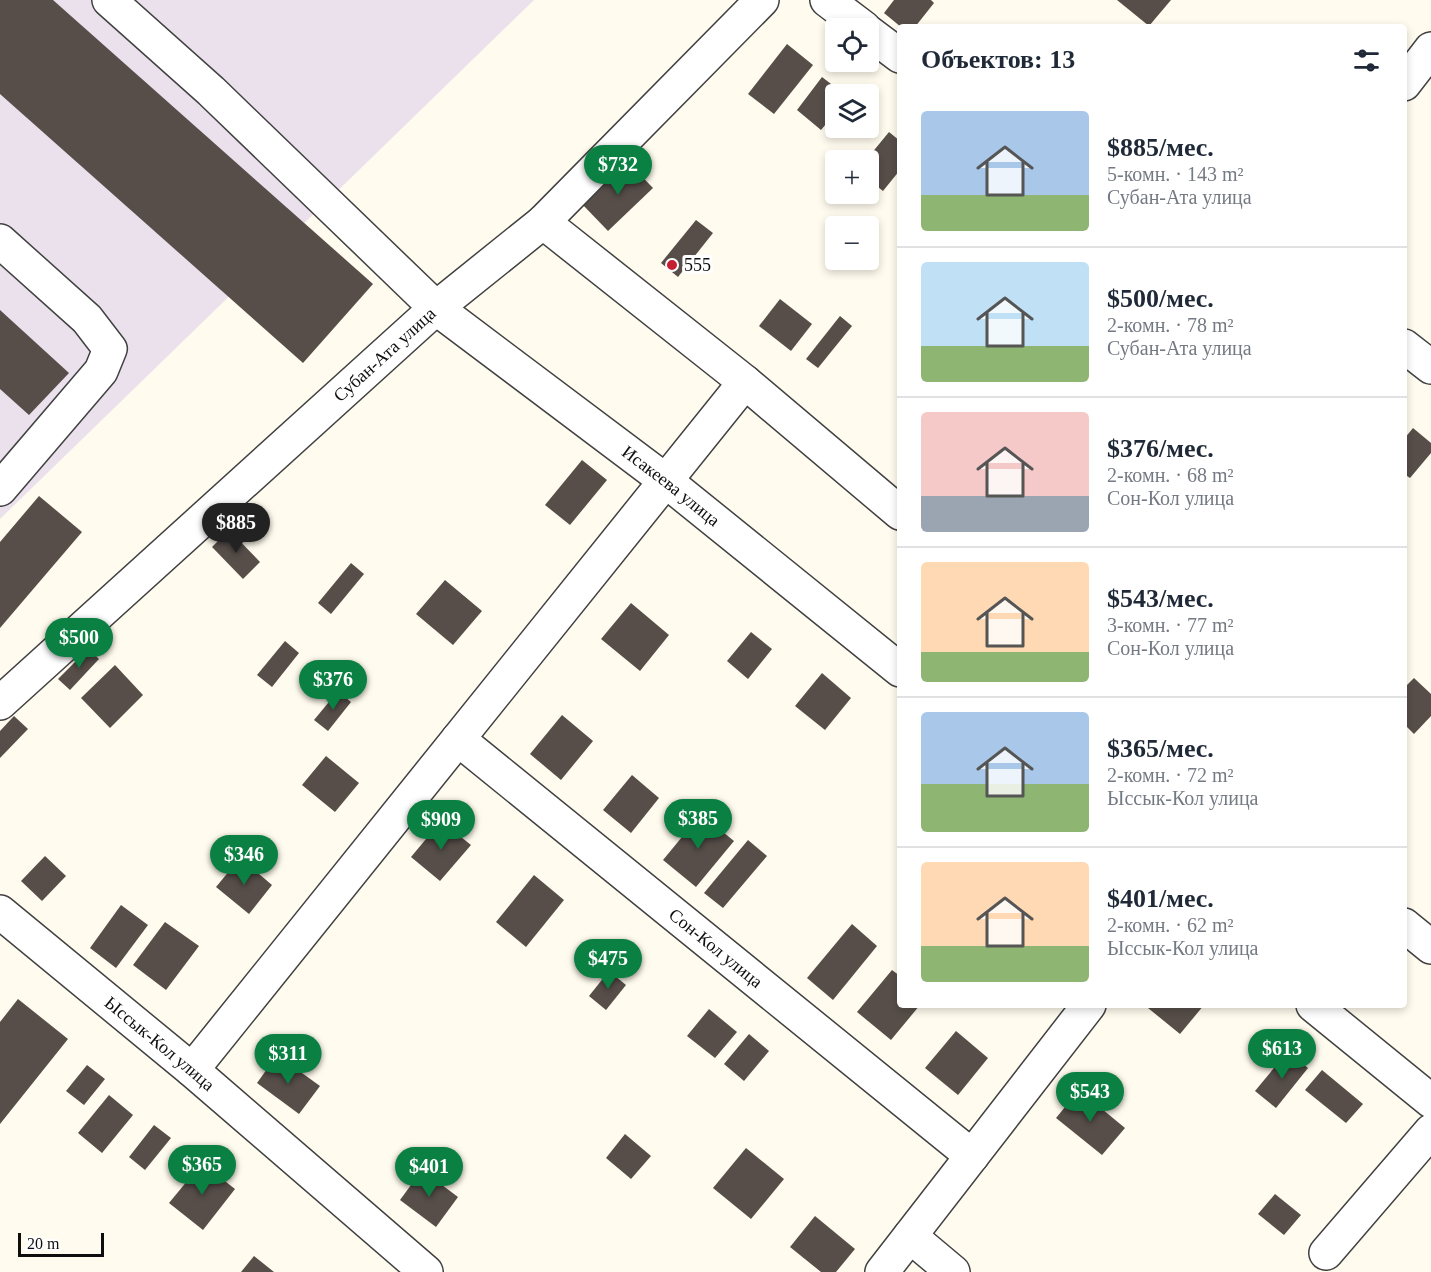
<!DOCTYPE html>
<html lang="ru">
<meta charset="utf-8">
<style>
:root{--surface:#fff;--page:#f6f6f7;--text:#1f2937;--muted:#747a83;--line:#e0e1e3;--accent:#0b8043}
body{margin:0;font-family:"Times New Roman",serif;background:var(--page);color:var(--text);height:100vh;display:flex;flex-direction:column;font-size:22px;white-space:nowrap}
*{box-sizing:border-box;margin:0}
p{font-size:20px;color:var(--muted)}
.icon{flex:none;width:33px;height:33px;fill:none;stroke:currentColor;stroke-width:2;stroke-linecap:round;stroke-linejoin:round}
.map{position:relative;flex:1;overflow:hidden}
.sheet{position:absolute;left:897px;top:24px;width:510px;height:984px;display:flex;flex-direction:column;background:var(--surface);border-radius:6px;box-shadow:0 3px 9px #0003}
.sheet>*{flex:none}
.fabs{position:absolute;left:825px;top:18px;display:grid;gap:12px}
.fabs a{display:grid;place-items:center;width:54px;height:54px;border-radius:6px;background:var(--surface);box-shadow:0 3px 9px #0003;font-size:30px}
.scale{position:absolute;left:18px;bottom:15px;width:86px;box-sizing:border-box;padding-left:6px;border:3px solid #0e0e0e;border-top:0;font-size:16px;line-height:21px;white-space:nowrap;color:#0e0e0e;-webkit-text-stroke:4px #fff;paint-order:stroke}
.price{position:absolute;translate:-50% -51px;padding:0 14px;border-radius:21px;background:var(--accent);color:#fff;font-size:20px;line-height:39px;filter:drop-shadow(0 2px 3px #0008)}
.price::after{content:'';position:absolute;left:50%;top:36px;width:18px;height:14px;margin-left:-9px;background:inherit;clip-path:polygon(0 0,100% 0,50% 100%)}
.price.current{background:#222;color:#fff}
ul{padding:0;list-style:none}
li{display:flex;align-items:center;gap:18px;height:150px;padding:0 24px}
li+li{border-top:2px solid var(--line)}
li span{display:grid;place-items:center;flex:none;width:168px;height:120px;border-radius:6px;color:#555}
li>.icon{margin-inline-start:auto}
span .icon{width:72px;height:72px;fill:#fffc;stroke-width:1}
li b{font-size:26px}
h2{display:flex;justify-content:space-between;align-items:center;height:72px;padding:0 24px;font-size:26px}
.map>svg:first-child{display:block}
.industrial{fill:#ebe1ed}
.building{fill:#574e49}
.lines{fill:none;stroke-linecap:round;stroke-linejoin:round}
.minor-casing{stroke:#414141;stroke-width:36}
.minor{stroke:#fff;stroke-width:33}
.poi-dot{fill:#c51f31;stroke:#fff;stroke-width:2}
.labels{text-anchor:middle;stroke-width:6;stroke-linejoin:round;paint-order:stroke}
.poi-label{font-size:18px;fill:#0e0e0e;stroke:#fff;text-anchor:start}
.street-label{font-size:18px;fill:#0e0e0e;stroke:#fff}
</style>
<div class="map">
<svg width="1431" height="1272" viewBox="0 0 1431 1272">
<rect width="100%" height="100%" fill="#fffbee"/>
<polygon class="industrial" points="0,0 534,0 0,519"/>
<g class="building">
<polygon points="0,0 53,0 373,284 303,363 0,94"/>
<polygon points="894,0 931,0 934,3 915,27 901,27 884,13"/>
<polygon points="1117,0 1171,0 1149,26"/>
<polygon points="787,44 813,65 774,114 748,94"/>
<polygon points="822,77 844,94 836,94 836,112 821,130 797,110"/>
<polygon points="889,132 900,141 900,170 883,191 868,179 868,160 866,160"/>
<polygon points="627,161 653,188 608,231 582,204"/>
<polygon points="696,220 713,233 678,277 661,263"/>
<polygon points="780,299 812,324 791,351 759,326"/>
<polygon points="0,310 69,373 29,415 0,389"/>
<polygon points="840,316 852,326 818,368 806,359"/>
<polygon points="1413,428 1431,443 1431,453 1410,478 1404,474 1404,439"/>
<polygon points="582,460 607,480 570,525 545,505"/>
<polygon points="39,496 82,532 0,628 0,542"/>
<polygon points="229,530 260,562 243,579 212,547"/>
<polygon points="351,563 364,574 331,614 318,603"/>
<polygon points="445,580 482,611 453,645 416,614"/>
<polygon points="631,603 669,635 640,671 601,639"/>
<polygon points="751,632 772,649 748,679 727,661"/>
<polygon points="285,641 299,653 272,687 257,675"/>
<polygon points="88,649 99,659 70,690 58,679"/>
<polygon points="115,665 143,695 110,728 81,698"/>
<polygon points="822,673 851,698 825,730 795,706"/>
<polygon points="1414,678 1431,694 1431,716 1414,734 1404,724 1404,688"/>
<polygon points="338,691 351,702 328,731 314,720"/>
<polygon points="562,715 593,741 561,780 530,754"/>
<polygon points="14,716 28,729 0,758 0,731"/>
<polygon points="326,756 359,783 335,812 302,785"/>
<polygon points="632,775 659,798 631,833 603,810"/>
<polygon points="701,814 734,841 696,887 663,860"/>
<polygon points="441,821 471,845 440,881 411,857"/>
<polygon points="748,840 767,856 723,908 704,893"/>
<polygon points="45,856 66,876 42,901 21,881"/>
<polygon points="240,858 272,885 249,914 216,887"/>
<polygon points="534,875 564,900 526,947 496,922"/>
<polygon points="121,905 148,925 116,968 90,948"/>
<polygon points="165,922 199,946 166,990 133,965"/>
<polygon points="852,924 877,946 833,1000 807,978"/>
<polygon points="892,970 900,976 900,1005 920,1005 891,1040 857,1012"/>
<polygon points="609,971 626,985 606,1010 589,996"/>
<polygon points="18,999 68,1039 0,1124 0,1022"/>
<polygon points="1151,1005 1204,1005 1180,1034 1148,1008"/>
<polygon points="709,1009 737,1032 715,1058 687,1036"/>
<polygon points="956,1031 988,1058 958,1095 925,1068"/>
<polygon points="749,1034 769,1051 744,1081 724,1064"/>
<polygon points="1288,1051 1308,1068 1276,1108 1255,1091"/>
<polygon points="277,1055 320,1086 299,1114 257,1083"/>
<polygon points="87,1065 105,1079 84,1105 66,1091"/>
<polygon points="1322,1070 1363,1104 1346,1123 1305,1090"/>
<polygon points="1079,1090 1125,1128 1102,1155 1056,1118"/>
<polygon points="109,1095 133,1115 102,1153 78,1133"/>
<polygon points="154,1125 171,1138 145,1170 129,1157"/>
<polygon points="625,1134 651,1156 631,1179 606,1158"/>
<polygon points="746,1148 784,1179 751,1219 713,1188"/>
<polygon points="202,1163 235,1189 203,1230 169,1203"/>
<polygon points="422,1170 458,1197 436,1227 400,1200"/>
<polygon points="1275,1194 1301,1215 1284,1235 1258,1214"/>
<polygon points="815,1216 855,1249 836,1272 821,1272 790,1247"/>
<polygon points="254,1256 274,1272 241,1272"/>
</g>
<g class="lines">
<defs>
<g id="minor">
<path id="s1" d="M 109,0 L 211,91 L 436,308 L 666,481 L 900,670"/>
<polyline points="827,0 864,28"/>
<polyline points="868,32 900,56"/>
<polyline points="1404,84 1431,49"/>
<polyline points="543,222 745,382 900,513"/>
<polyline points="0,241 87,319 110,349 101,371 0,489"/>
<polyline points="1404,346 1431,367"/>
<path id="s2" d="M 0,703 L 436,308 L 543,222 L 762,0"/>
<path id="s3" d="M 458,739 L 972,1156"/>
<path id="s4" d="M 0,912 L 192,1070 L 426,1272"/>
<polyline points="1404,925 1431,947"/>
<polyline points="1313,1005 1431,1101"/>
<polyline points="192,1070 745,382"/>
<polyline points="910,1236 953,1272"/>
<polyline points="1326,1253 1431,1131"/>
<polyline points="882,1272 1089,1005"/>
</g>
</defs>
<use href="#minor" class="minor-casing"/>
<use href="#minor" class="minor"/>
</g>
<circle class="poi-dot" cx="672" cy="265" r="6"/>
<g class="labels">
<g class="poi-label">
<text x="684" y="271">555</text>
</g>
<g class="street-label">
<text dy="6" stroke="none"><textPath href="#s2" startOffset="519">Субан-Ата улица</textPath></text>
<text dy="6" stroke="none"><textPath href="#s1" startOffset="744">Исакеева улица</textPath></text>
<text dy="6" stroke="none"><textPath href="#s3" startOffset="332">Сон-Кол улица</textPath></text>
<text dy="6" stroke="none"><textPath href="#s4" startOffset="207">Ыссык-Кол улица</textPath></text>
</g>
</g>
</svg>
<div class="fabs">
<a><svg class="icon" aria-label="locate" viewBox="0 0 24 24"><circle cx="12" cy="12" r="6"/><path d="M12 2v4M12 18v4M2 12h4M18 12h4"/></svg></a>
<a><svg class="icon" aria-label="layers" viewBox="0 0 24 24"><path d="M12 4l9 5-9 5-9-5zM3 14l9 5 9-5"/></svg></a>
<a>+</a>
<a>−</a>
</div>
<div class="scale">20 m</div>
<b class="price" style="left:618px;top:196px">$732</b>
<b class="price current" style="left:236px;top:554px">$885</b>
<b class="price" style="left:79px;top:669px">$500</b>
<b class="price" style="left:333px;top:711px">$376</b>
<b class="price" style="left:698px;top:850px">$385</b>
<b class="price" style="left:441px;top:851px">$909</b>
<b class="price" style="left:244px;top:886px">$346</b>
<b class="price" style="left:608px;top:990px">$475</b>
<b class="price" style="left:1282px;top:1080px">$613</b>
<b class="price" style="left:288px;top:1085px">$311</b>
<b class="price" style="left:1090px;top:1123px">$543</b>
<b class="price" style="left:202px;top:1196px">$365</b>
<b class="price" style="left:429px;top:1198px">$401</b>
<section class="sheet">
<h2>Объектов: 13<svg class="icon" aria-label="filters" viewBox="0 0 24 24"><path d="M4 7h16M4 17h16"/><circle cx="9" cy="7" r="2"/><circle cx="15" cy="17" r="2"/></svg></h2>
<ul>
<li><span style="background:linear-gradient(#a9c7e8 70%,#8fb573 0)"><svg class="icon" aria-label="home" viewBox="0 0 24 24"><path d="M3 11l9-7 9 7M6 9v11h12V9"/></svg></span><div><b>$885/мес.</b><p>5-комн. · 143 m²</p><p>Субан-Ата улица</p></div></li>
<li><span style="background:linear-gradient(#bfe0f5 70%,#8fb573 0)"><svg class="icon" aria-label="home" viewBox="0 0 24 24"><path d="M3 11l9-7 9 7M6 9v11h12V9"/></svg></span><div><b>$500/мес.</b><p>2-комн. · 78 m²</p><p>Субан-Ата улица</p></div></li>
<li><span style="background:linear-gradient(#f6c9c9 70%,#9aa5b1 0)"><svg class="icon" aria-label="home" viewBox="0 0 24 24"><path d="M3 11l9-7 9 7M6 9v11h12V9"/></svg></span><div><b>$376/мес.</b><p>2-комн. · 68 m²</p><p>Сон-Кол улица</p></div></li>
<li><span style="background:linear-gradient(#ffd9b3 75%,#8fb573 0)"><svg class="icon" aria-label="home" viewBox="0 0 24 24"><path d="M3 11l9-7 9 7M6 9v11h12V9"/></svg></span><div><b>$543/мес.</b><p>3-комн. · 77 m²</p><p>Сон-Кол улица</p></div></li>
<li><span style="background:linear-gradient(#a9c7e8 60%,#8fb573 0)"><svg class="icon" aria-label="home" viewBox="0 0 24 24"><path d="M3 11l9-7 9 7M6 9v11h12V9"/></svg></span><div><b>$365/мес.</b><p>2-комн. · 72 m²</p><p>Ыссык-Кол улица</p></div></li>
<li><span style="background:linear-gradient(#ffd9b3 70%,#8fb573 0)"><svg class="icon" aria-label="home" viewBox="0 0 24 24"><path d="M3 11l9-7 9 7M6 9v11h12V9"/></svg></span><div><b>$401/мес.</b><p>2-комн. · 62 m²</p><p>Ыссык-Кол улица</p></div></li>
</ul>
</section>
</div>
